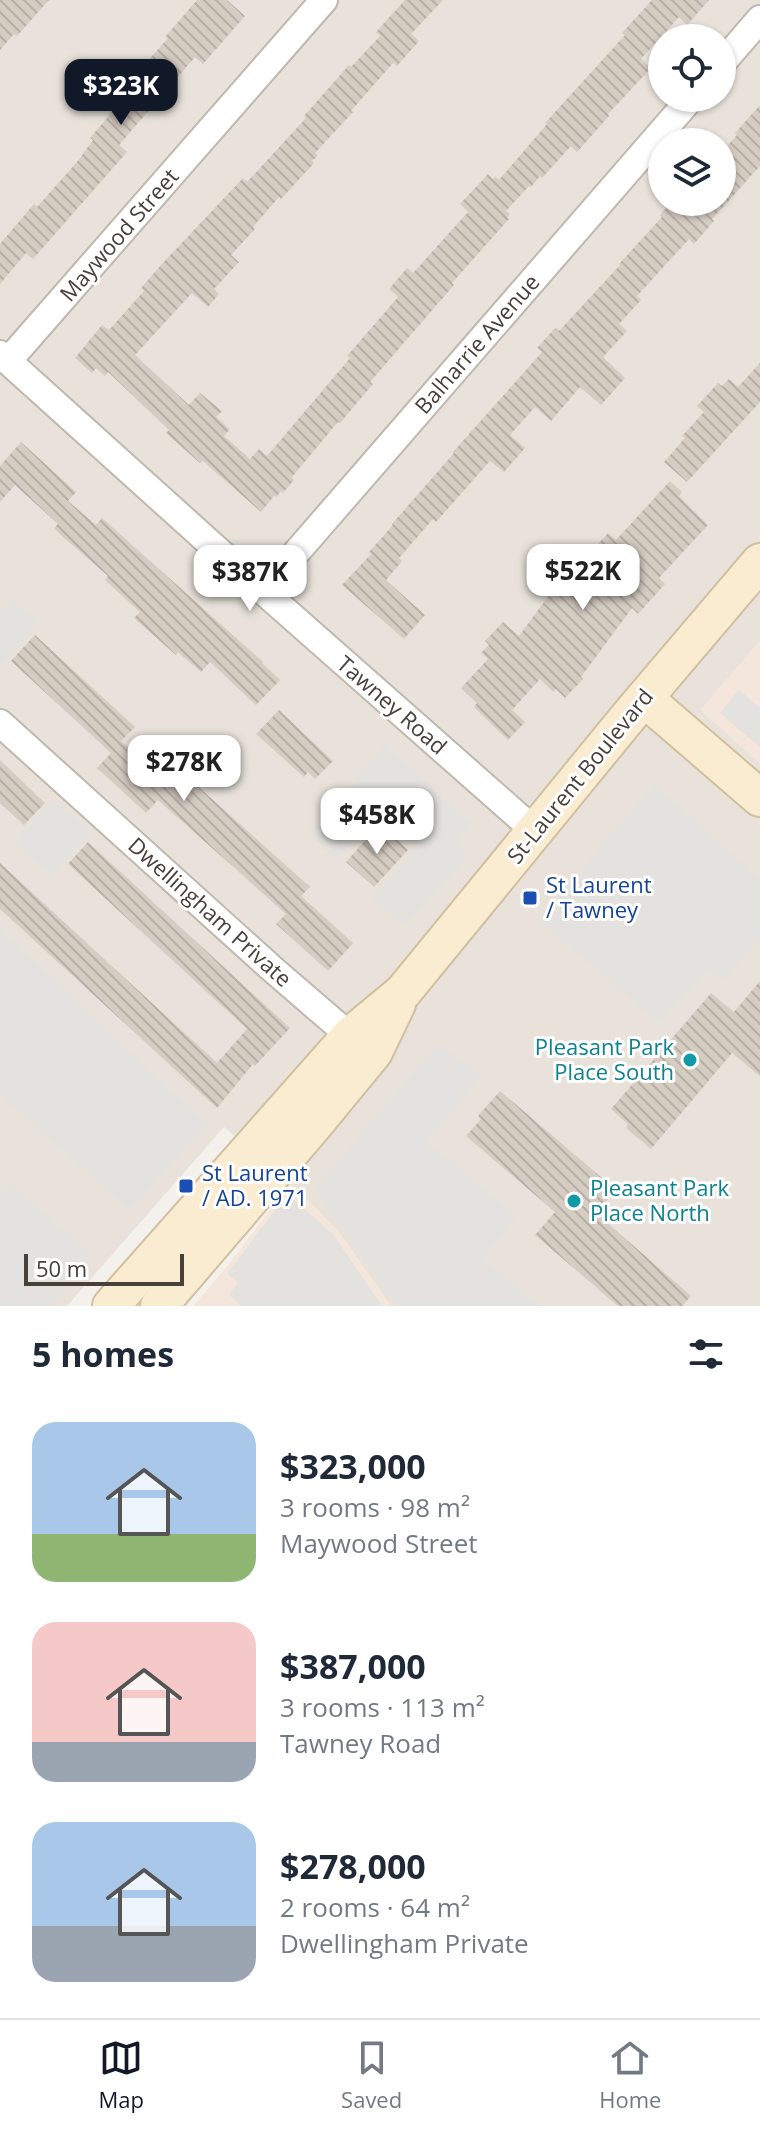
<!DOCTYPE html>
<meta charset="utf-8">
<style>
:root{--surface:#fff;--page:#f6f6f7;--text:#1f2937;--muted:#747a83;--line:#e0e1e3;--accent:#111827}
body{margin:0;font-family:"Open Sans",sans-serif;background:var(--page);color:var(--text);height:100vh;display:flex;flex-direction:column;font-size:30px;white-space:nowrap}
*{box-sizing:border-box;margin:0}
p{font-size:26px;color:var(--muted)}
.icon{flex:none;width:44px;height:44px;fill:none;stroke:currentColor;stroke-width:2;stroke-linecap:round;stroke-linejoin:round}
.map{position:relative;height:1306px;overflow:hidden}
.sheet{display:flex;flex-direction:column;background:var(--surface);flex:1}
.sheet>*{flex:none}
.controls{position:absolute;left:648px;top:24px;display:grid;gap:16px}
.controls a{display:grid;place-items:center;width:88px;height:88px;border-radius:50%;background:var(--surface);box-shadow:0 2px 6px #0004;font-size:40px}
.scale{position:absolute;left:24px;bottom:20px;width:160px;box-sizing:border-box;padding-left:8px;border:4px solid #48413a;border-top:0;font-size:22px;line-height:28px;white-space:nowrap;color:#48413a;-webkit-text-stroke:6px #fff;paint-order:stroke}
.price{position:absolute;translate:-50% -68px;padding:0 18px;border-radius:16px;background:#fff;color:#222;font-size:26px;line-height:52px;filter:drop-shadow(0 2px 4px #0008)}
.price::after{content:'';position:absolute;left:50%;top:48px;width:24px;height:18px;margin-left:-12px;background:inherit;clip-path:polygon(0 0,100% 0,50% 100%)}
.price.active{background:var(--accent);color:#fff}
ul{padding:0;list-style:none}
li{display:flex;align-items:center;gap:24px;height:200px;padding:0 32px}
li span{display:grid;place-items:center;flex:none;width:224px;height:160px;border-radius:24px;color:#555}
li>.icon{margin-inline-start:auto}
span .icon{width:96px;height:96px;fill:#fffc;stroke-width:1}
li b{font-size:34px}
h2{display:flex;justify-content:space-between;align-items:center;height:96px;padding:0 32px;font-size:34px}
.tabs{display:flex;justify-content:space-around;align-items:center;height:112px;border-top:2px solid var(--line);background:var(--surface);font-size:22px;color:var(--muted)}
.tabs a{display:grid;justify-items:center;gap:4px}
.tabs .active{color:var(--accent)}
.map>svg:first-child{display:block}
.residential{fill:#e8e2da;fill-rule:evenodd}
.commercial{fill:#f4e6da}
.parking{fill:#e4e2df}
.building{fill:url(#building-back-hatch)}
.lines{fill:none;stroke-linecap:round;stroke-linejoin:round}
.street-casing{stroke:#bfb8af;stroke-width:30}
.secondary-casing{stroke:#d0bfa0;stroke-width:40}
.street{stroke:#fff;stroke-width:26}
.secondary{stroke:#faecd0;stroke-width:36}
.transit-dot{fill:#1a4fb4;stroke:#fff;stroke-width:3}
.culture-dot{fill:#0f9aa8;stroke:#fff;stroke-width:3}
.labels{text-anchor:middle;stroke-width:6;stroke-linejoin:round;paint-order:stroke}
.street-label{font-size:22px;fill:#48413a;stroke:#fff}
.transit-label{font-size:22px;fill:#164399;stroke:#fff;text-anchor:start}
.culture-label{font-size:22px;fill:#0d838f;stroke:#fff;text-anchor:end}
</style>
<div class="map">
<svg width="760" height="1306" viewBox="0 0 760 1306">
<defs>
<pattern id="building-back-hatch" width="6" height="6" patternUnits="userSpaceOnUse" patternTransform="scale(2)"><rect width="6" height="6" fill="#d5ccc2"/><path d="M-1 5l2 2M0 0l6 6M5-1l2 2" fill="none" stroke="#b8b0a7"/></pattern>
</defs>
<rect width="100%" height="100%" fill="#f4f1ec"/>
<path class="residential" d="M 0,0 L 760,0 L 760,1306 L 391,1306 L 338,1231 L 291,1183 L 224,1127 L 67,1306 L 0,1306 ZM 662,38 L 722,38 L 722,98 L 662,98 ZM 662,142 L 722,142 L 722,202 L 662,202 Z"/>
<g class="commercial">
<polygon points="760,640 760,764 700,710"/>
<polygon points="291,1183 338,1231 391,1306 193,1306 224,1270"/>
</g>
<g class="parking">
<polygon points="11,599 38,622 0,666 0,612"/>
<polygon points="739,690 760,708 760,747 720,713"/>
<polygon points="385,745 470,824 456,840 468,857 404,926 372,899 419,846 380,814 335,860 310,832"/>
<polygon points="654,786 760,879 760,939 725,980 710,968 658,1022 538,919"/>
<polygon points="53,799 90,831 52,875 15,843"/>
<polygon points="0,929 207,1125 129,1209 0,1095"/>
<polygon points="439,1043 481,1076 426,1141 517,1218 481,1258 538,1306 397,1306 314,1189"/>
<polygon points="10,1185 92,1256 49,1306 0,1306 0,1195"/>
<polygon points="287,1194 333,1234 382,1306 242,1306 229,1295 238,1282 227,1274"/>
</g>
<g class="building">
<polygon points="0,0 49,0 17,36 14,34 0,50"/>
<polygon points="197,0 227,0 245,16 203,64 195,57 119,145 127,152 33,259 26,253 0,284 0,244 34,204 37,207 77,162 93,140 90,138 135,85 130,81 168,38 165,37"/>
<polygon points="405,0 443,0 411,34 419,41 397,66 393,63 351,111 353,112 315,153 318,155 312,161 314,163 281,199 279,197 253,227 255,229 231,255 239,262 214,289 219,294 208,307 192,293 135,355 189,405 200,393 222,411 216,417 230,429 224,436 250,459 259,449 267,456 350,358 347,356 398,297 389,289 407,268 413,273 468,212 460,204 488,174 493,179 495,177 499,180 547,124 545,123 625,35 622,33 652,0 709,0 687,25 679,17 641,59 651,68 608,114 609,116 594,133 577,152 571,146 542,178 540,176 531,187 529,186 506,211 510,214 507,217 509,219 452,283 454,285 370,382 373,384 340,423 338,422 292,477 294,480 283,493 281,491 276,497 274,496 261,512 203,461 200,463 166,433 169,430 108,372 105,376 96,368 92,373 75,358 102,325 109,330 144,291 141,288 161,265 243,178 247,182 306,118 304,116 349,65 351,67 380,36 376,32"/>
<polygon points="760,105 760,166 712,219 714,221 694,244 689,239 637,296 641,300 619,324 627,331 603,357 625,378 601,405 580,387 551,421 535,407 510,435 525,448 504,472 490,461 436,522 433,519 399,558 402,561 386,580 425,615 404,639 342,585 371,554 369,552 393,525 392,524 454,453 453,452 542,352 537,348 555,328 559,331 620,265 619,264 662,217 660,215 671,202 722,202 722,152 737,135 735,133"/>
<polygon points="760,363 760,402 687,482 664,462 685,438 682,436 704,412 697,406 718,383 722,386 729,379 738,387"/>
<polygon points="21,442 76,492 68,501 96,525 102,518 263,662 262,663 280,680 256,705 210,662 201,672 178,652 176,655 134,618 140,612 105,580 108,576 62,536 54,528 58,524 15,485 0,502 0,466"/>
<polygon points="670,481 682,492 679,496 708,525 659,578 665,584 638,614 632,608 581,677 583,679 565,698 556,689 553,692 540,679 512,710 525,722 508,740 474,707 477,703 461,688 488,659 481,653 489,645 485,641 503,622 519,636 558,583 561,585 608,533 616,540"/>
<polygon points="35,635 135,727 121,741 146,764 170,787 183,773 310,887 301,896 353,943 328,971 276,924 286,914 158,800 146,813 97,768 111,753 11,661"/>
<polygon points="279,710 333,761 315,779 308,772 304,777 256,734"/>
<polygon points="0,760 45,803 24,825 0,803"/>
<polygon points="380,824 408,850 374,887 346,862"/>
<polygon points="88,842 290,1028 255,1066 253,1064 217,1108 0,909 0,863 217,1063 247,1029 68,864"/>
<polygon points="760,981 760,1076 732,1053 651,1149 626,1128 628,1124 611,1109 711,993 734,1012"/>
<polygon points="500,1091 616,1190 596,1213 691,1296 682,1306 618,1306 535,1235 555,1212 466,1136 481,1119 478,1116"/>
</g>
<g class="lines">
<defs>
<g id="street">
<polyline points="722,63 760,19"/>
<polyline points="0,354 263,591 535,831"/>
<polyline points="8,361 324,0"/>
<polyline points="263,591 691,98"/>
<polyline points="0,723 270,967 350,1036"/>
</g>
<g id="secondary">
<polyline points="644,698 760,798"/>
<polyline points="111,1306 350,1036 403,992 629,716 760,562"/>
<polyline points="159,1306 314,1125 374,1052 397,1004"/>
</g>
</defs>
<use href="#street" class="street-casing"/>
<use href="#secondary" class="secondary-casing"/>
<use href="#street" class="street"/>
<use href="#secondary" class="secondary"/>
</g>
<g class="transit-dot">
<rect x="522" y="890" width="16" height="16" rx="4"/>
<rect x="178" y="1178" width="16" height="16" rx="4"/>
</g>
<g class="culture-dot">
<circle cx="690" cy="1060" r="8"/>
<circle cx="574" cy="1201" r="8"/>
</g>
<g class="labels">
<g class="street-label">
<text transform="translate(119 235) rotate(-49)" y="8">Maywood Street</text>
<text transform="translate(477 344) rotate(-49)" y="8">Balharrie Avenue</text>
<text transform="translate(392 705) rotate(41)" y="8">Tawney Road</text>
<text transform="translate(580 776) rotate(-51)" y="8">St-Laurent Boulevard</text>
<text transform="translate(210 912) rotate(42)" y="8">Dwellingham Private</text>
</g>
<g class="transit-label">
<text x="546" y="893">St Laurent<tspan x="546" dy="25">/ Tawney</tspan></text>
<text x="202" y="1181">St Laurent<tspan x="202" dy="25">/ AD. 1971</tspan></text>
</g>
<g class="culture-label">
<text x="674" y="1055">Pleasant Park<tspan x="674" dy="25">Place South</tspan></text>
<text x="590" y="1196" text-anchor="start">Pleasant Park<tspan x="590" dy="25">Place North</tspan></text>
</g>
</g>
</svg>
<div class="controls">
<a><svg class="icon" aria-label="locate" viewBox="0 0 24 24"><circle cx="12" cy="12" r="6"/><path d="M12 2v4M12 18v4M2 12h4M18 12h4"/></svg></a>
<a><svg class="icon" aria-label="layers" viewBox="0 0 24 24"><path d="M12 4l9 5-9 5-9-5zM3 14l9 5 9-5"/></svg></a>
</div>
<div class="scale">50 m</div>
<b class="price active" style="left:121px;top:127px">$323K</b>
<b class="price" style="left:583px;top:612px">$522K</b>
<b class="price" style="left:250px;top:613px">$387K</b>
<b class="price" style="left:184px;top:803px">$278K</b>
<b class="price" style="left:377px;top:856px">$458K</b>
</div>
<section class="sheet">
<h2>5 homes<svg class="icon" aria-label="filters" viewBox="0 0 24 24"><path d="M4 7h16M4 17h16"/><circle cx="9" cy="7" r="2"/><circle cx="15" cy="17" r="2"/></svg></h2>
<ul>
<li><span style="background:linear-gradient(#a9c7e8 70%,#8fb573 0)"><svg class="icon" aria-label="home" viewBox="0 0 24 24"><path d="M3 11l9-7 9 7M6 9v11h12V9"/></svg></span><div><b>$323,000</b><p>3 rooms · 98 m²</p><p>Maywood Street</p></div></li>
<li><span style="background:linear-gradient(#f6c9c9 75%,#9aa5b1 0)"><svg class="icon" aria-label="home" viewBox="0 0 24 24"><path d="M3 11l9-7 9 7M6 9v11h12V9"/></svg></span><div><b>$387,000</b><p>3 rooms · 113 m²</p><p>Tawney Road</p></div></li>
<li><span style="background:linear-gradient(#a9c7e8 65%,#9aa5b1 0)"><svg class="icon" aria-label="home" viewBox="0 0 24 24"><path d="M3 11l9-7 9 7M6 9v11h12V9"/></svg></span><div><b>$278,000</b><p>2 rooms · 64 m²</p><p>Dwellingham Private</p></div></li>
</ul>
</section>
<nav class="tabs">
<a class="active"><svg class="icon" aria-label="map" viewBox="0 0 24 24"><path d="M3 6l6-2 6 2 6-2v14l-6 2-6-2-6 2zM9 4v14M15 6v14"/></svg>Map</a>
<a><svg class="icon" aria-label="saved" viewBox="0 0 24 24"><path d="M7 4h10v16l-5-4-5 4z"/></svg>Saved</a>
<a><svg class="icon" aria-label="home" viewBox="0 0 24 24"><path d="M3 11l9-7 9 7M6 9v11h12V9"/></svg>Home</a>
</nav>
